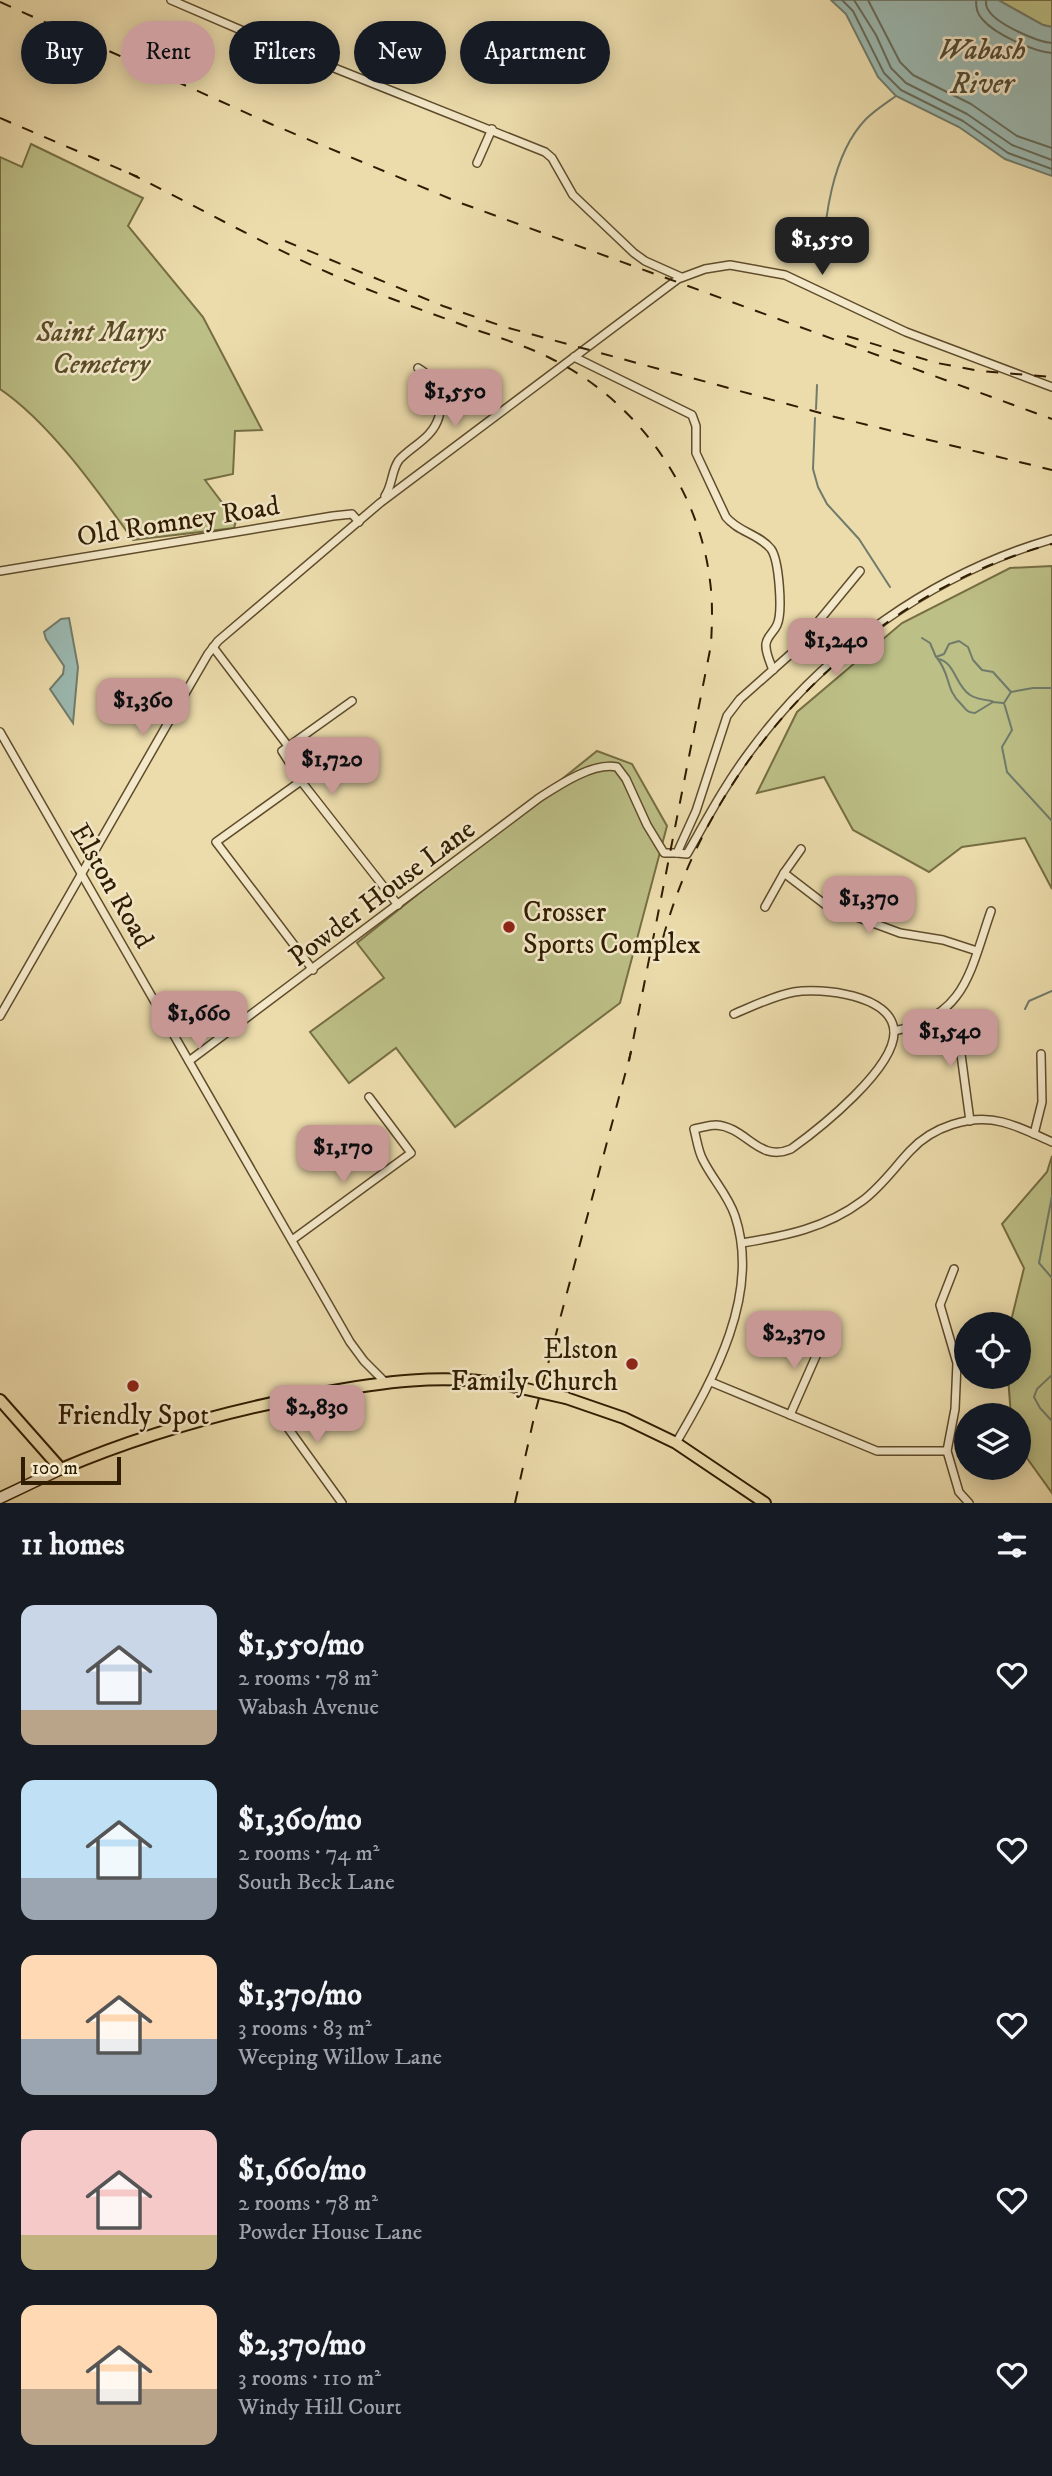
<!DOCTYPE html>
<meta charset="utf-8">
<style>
:root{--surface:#171b24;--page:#242831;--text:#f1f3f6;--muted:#9ea1a6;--accent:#c59692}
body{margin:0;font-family:"IM FELL DW Pica",serif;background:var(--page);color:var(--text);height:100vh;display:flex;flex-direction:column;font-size:26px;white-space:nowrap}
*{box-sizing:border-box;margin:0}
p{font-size:23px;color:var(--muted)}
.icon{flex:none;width:38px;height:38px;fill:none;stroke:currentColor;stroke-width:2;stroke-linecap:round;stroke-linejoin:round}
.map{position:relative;height:1503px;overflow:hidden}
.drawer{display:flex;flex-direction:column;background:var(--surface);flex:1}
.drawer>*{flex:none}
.hud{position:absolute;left:21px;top:21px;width:700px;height:63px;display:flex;gap:14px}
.buttons{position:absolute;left:954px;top:1312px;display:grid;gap:14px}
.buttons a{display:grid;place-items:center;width:77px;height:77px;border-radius:50%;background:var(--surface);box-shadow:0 4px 18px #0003;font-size:35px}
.scale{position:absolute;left:21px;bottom:18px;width:100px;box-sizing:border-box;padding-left:7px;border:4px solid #301c00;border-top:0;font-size:19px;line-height:24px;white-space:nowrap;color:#301c00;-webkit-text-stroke:5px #f3e8c9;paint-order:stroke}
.price{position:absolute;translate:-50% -60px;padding:0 16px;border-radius:14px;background:var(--accent);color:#111;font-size:23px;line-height:46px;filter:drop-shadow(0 2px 4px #0008)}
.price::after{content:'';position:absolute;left:50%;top:42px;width:21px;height:16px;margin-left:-10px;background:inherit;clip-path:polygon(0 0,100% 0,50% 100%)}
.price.current{background:#222;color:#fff}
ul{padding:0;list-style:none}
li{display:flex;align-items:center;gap:21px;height:175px;padding:0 21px}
li span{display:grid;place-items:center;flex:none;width:196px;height:140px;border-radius:14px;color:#555}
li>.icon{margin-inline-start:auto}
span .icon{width:84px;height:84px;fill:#fffc;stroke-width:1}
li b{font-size:30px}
h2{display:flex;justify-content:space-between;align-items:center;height:84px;padding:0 21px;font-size:30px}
.tag{padding:0 24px;border-radius:32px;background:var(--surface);box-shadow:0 4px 18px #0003;font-size:24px;line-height:63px}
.tag.current{background:var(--accent);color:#111}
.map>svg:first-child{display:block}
.green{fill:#bcbf86;stroke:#766e43;stroke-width:2}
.water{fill:#9bbab3;stroke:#707b6b;stroke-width:2}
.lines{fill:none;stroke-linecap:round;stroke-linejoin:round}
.shore{stroke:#666b5a;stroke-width:2}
.stream{stroke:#707b6b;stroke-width:2}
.street-casing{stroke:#5f4c2b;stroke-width:10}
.secondary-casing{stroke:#301c00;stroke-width:13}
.primary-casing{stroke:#301c00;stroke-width:14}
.street{stroke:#f3e8c9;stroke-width:7}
.secondary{stroke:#f3e8c9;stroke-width:10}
.primary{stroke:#ecdcac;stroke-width:10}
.rail{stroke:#301c00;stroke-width:2;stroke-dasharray:12 12;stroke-linecap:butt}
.primary-bridge-casing{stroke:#301c00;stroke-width:14;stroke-linecap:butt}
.primary-bridge{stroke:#ecdcac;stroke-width:10}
.poi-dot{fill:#8f2418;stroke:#f3e8c9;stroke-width:2.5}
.labels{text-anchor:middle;stroke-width:5;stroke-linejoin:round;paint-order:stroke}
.park-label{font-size:28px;font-style:italic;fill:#5a4d28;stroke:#f3e8c9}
.street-label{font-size:28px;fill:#301c00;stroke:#f3e8c9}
.poi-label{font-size:28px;fill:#301c00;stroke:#f3e8c9;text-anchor:start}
.water-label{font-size:30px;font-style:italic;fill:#504b36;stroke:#f3e8c9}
</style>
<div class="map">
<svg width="1052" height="1503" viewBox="0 0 1052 1503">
<rect width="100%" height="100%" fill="#ecdcac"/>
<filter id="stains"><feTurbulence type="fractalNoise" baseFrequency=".00286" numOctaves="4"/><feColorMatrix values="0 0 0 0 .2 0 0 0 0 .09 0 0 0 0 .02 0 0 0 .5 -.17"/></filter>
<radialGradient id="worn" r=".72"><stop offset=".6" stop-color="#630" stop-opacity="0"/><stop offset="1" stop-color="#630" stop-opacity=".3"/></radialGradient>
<g class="green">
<polygon points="998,0 1052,0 1052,27 1043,25"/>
<path d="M 31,144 L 143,198 L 128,226 L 203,317 L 262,430 L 235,431 L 233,474 L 205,480 L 236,521 L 234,528 L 133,540 C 97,490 50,423 0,389 L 0,157 L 22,167 Z"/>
<polygon points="1052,566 1052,889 1025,838 962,847 929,872 853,830 824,777 757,793 797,712 902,623 1010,568"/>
<polygon points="597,751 632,764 667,826 620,1003 455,1127 396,1048 349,1083 310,1032 384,978 357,943"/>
<polygon points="1052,1156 1052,1493 1019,1447 1018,1416 1011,1416 1008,1377 1018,1377 1018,1325 1010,1325 1024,1268 1002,1224 1047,1172"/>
</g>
<g class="water">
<polygon points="831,0 998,0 1043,25 1052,27 1052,176 1005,159 959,127 896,96 878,77 846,14"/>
<polygon points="69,618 78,667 73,723 50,689 63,674 64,666 46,639 44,632 61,619"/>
</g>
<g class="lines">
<g class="shore">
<polyline points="842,0 853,11 884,73 901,90 963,121 1008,153 1052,169"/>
<polyline points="854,0 876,35 891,68 906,83 967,114 1012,145 1052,160"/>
<polyline points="868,0 900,62 913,75 971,104 1017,136 1052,148"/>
<path d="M 976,0 C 976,8 977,14 983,20 C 995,34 1034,52 1052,53"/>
<path d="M 986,0 C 986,5 986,7 989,11 C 997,24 1037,42 1052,43"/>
</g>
<g class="stream">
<path d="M 822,269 C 824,222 831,155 866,119 C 875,110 886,103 896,96"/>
<polyline points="816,409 817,385"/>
<polyline points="815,418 813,469 818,487 827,504 859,539 890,587"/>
<polyline points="922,638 930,643 936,657 944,654 949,644 959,641 968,647 973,660 982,670 993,672 1011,692 1004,703 1012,730 1002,747 1007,772 1052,821"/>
<path d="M 937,658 C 951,675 945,689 961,704 C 967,710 966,712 975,713 L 993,702 L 1003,703"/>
<path d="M 938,659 C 955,662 955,685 970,695 C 976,699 985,700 992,701"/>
<polyline points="1011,692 1033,688 1052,688"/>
<polyline points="1025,1009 1029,1001 1052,991"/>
<polyline points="1052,1196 1039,1263 1052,1278"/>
<polyline points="1052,1375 1037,1389 1034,1397 1040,1408 1052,1421"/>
</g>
<defs>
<g id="street">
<polyline points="171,0 264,40 545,152 552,158 573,195 634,253 645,261 681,277"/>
<polyline points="477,163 492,129"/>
<path d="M 574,357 L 692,415 L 696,426 L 696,453 L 726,517 C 738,532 759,534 771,549 C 779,560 783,612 777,625 C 774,632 767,636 766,644 C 765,652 770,662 773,670"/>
<path d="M 385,496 C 393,484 391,471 399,460 C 408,450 420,444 429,434 C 448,413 442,382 418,368"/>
<polyline points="0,571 333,516 352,514 359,522"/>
<polyline points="213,647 288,746"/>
<polyline points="352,701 282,751 301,781 398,905"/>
<polyline points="0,732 350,1342 364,1361 385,1382"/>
<polyline points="301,781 216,842 313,970"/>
<path d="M 677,853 L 687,854 C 707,819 726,783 751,750 C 825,650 933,574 1052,539"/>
<polyline points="784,873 827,906 900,933 943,940 977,951"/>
<polyline points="765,907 784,873 801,849"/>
<polyline points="940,1013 960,1047 970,1121"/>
<polyline points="0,1016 172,716 208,654 218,641 380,503 678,279 705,269 730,265 785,275 906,332 1052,387"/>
<path d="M 894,1031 C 966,1017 970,971 991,911"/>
<path d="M 189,1061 L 539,798 C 559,785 593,762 617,767 L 626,779 L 647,825 L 664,853 L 677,853 L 696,811 L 727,716 L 740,699 L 794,651 L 860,571"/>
<polyline points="1034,1134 1042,1102 1041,1054"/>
<polyline points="292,1240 411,1153 369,1097"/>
<path d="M 742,1243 C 785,1236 826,1228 862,1201 C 881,1187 894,1168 910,1151 C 932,1127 970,1114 1002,1122 C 1019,1126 1036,1135 1052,1142"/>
<polyline points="954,1269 940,1305 957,1363 955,1409 947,1451 959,1492 969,1503"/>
<polyline points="711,1382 877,1451 947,1451"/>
<polyline points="270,1403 342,1503"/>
<polyline points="790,1415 824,1338"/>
<path d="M 676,1443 C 714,1378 761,1294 735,1216 C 728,1195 713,1180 703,1160 C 698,1151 697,1140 694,1129 C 701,1128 709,1125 716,1125 C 747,1127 758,1163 791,1149 C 819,1129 896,1068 894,1031 C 892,995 821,987 794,992 C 773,996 753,1006 734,1014"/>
</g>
<polyline id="secondary" points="0,1498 61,1469"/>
<g id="primary">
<polyline points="566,1398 624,1418 676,1443 765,1503"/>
<path d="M 0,1400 L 61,1469 C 143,1434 230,1410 317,1394 C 380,1382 443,1373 508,1385"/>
</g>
</defs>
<use href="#street" class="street-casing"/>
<use href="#secondary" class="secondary-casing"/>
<use href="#primary" class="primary-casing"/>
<use href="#street" class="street"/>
<use href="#secondary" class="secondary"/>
<use href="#primary" class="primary"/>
<g class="rail">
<polyline points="0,2 271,124 458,202 1052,419"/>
<polyline points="0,118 138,177"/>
<path d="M 129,173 C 204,210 279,253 357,285 C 396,301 436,315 476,330 C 501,338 526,346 550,358 C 635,399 699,487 710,581 C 713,603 712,624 711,645 L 629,1061"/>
<polyline points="285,241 443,306 505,327 835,417 1052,470"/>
<polyline points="847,336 937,363 980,371 1052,377"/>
<path d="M 663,938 C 713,755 868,593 1052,544"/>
<polyline points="515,1503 535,1413 631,1052"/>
</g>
<defs>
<polyline id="primary-bridge" points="508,1385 566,1398"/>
</defs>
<use href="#primary-bridge" class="primary-bridge-casing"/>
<use href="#primary-bridge" class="primary-bridge"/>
</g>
<g class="poi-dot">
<circle cx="509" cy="927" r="7"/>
<circle cx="632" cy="1364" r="7"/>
<circle cx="133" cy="1386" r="7"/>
</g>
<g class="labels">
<g class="park-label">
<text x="101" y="341">Saint Marys<tspan x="101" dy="32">Cemetery</tspan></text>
</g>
<g class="street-label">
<text transform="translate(178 520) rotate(-9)" y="10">Old Romney Road</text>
<text transform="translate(113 885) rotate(60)" y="10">Elston Road</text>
<text transform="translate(381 892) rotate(-37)" y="10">Powder House Lane</text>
</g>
<g class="poi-label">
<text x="523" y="921">Crosser<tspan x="523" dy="32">Sports Complex</tspan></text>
<text x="618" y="1358" text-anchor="end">Elston<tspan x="618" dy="32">Family Church</tspan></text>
<text x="133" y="1424" text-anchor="middle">Friendly Spot</text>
</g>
<g class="water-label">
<text x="982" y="59">Wabash<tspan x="982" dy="34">River</tspan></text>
</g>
</g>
<rect width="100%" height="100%" filter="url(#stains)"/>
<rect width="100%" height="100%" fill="url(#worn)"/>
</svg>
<div class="buttons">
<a><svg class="icon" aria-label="locate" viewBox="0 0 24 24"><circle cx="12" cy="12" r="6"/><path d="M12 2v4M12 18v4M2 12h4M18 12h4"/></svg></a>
<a><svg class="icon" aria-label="layers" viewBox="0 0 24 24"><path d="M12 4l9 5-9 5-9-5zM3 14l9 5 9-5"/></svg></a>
</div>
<div class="scale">100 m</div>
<b class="price current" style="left:822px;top:277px">$1,550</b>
<b class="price" style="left:455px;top:429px">$1,550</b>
<b class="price" style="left:836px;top:678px">$1,240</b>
<b class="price" style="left:143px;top:738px">$1,360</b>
<b class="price" style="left:332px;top:797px">$1,720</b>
<b class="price" style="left:869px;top:936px">$1,370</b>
<b class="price" style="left:199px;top:1051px">$1,660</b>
<b class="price" style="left:950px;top:1069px">$1,540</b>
<b class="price" style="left:343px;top:1185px">$1,170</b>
<b class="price" style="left:794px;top:1371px">$2,370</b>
<b class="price" style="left:317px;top:1445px">$2,830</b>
<div class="hud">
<a class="tag">Buy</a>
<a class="tag current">Rent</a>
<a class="tag">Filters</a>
<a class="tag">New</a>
<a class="tag">Apartment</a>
</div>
</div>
<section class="drawer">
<h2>11 homes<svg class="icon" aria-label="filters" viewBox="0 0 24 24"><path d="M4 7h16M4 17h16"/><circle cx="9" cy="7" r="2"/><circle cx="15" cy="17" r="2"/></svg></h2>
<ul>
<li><span style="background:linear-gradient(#c9d6e8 75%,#b9a48a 0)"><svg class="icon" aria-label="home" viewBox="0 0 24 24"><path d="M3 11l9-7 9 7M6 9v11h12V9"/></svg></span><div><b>$1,550/mo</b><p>2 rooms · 78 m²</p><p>Wabash Avenue</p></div><svg class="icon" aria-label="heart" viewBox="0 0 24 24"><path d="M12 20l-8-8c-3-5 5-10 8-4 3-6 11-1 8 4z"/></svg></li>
<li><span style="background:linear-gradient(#bfe0f5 70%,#9aa5b1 0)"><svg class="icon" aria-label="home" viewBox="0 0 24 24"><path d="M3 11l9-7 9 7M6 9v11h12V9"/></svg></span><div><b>$1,360/mo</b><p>2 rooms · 74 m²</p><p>South Beck Lane</p></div><svg class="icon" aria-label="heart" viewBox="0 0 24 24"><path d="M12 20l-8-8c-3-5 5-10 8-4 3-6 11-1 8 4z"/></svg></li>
<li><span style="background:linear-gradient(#ffd9b3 60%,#9aa5b1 0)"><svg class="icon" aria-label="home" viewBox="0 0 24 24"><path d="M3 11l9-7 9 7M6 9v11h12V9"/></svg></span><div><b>$1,370/mo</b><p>3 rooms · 83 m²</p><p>Weeping Willow Lane</p></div><svg class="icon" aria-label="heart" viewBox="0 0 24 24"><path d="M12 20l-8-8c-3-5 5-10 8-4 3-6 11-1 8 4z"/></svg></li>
<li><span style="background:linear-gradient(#f6c9c9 75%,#c2b280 0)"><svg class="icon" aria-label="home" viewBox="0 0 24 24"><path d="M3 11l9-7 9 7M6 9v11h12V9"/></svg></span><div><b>$1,660/mo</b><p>2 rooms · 78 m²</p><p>Powder House Lane</p></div><svg class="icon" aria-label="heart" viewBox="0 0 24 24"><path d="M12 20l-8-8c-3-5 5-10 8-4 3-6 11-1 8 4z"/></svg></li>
<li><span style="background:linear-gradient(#ffd9b3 60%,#b9a48a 0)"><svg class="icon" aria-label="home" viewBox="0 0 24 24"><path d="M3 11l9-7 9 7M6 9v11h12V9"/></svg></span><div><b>$2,370/mo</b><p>3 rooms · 110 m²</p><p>Windy Hill Court</p></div><svg class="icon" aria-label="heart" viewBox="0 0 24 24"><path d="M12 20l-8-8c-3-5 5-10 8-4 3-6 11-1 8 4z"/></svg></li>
</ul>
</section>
